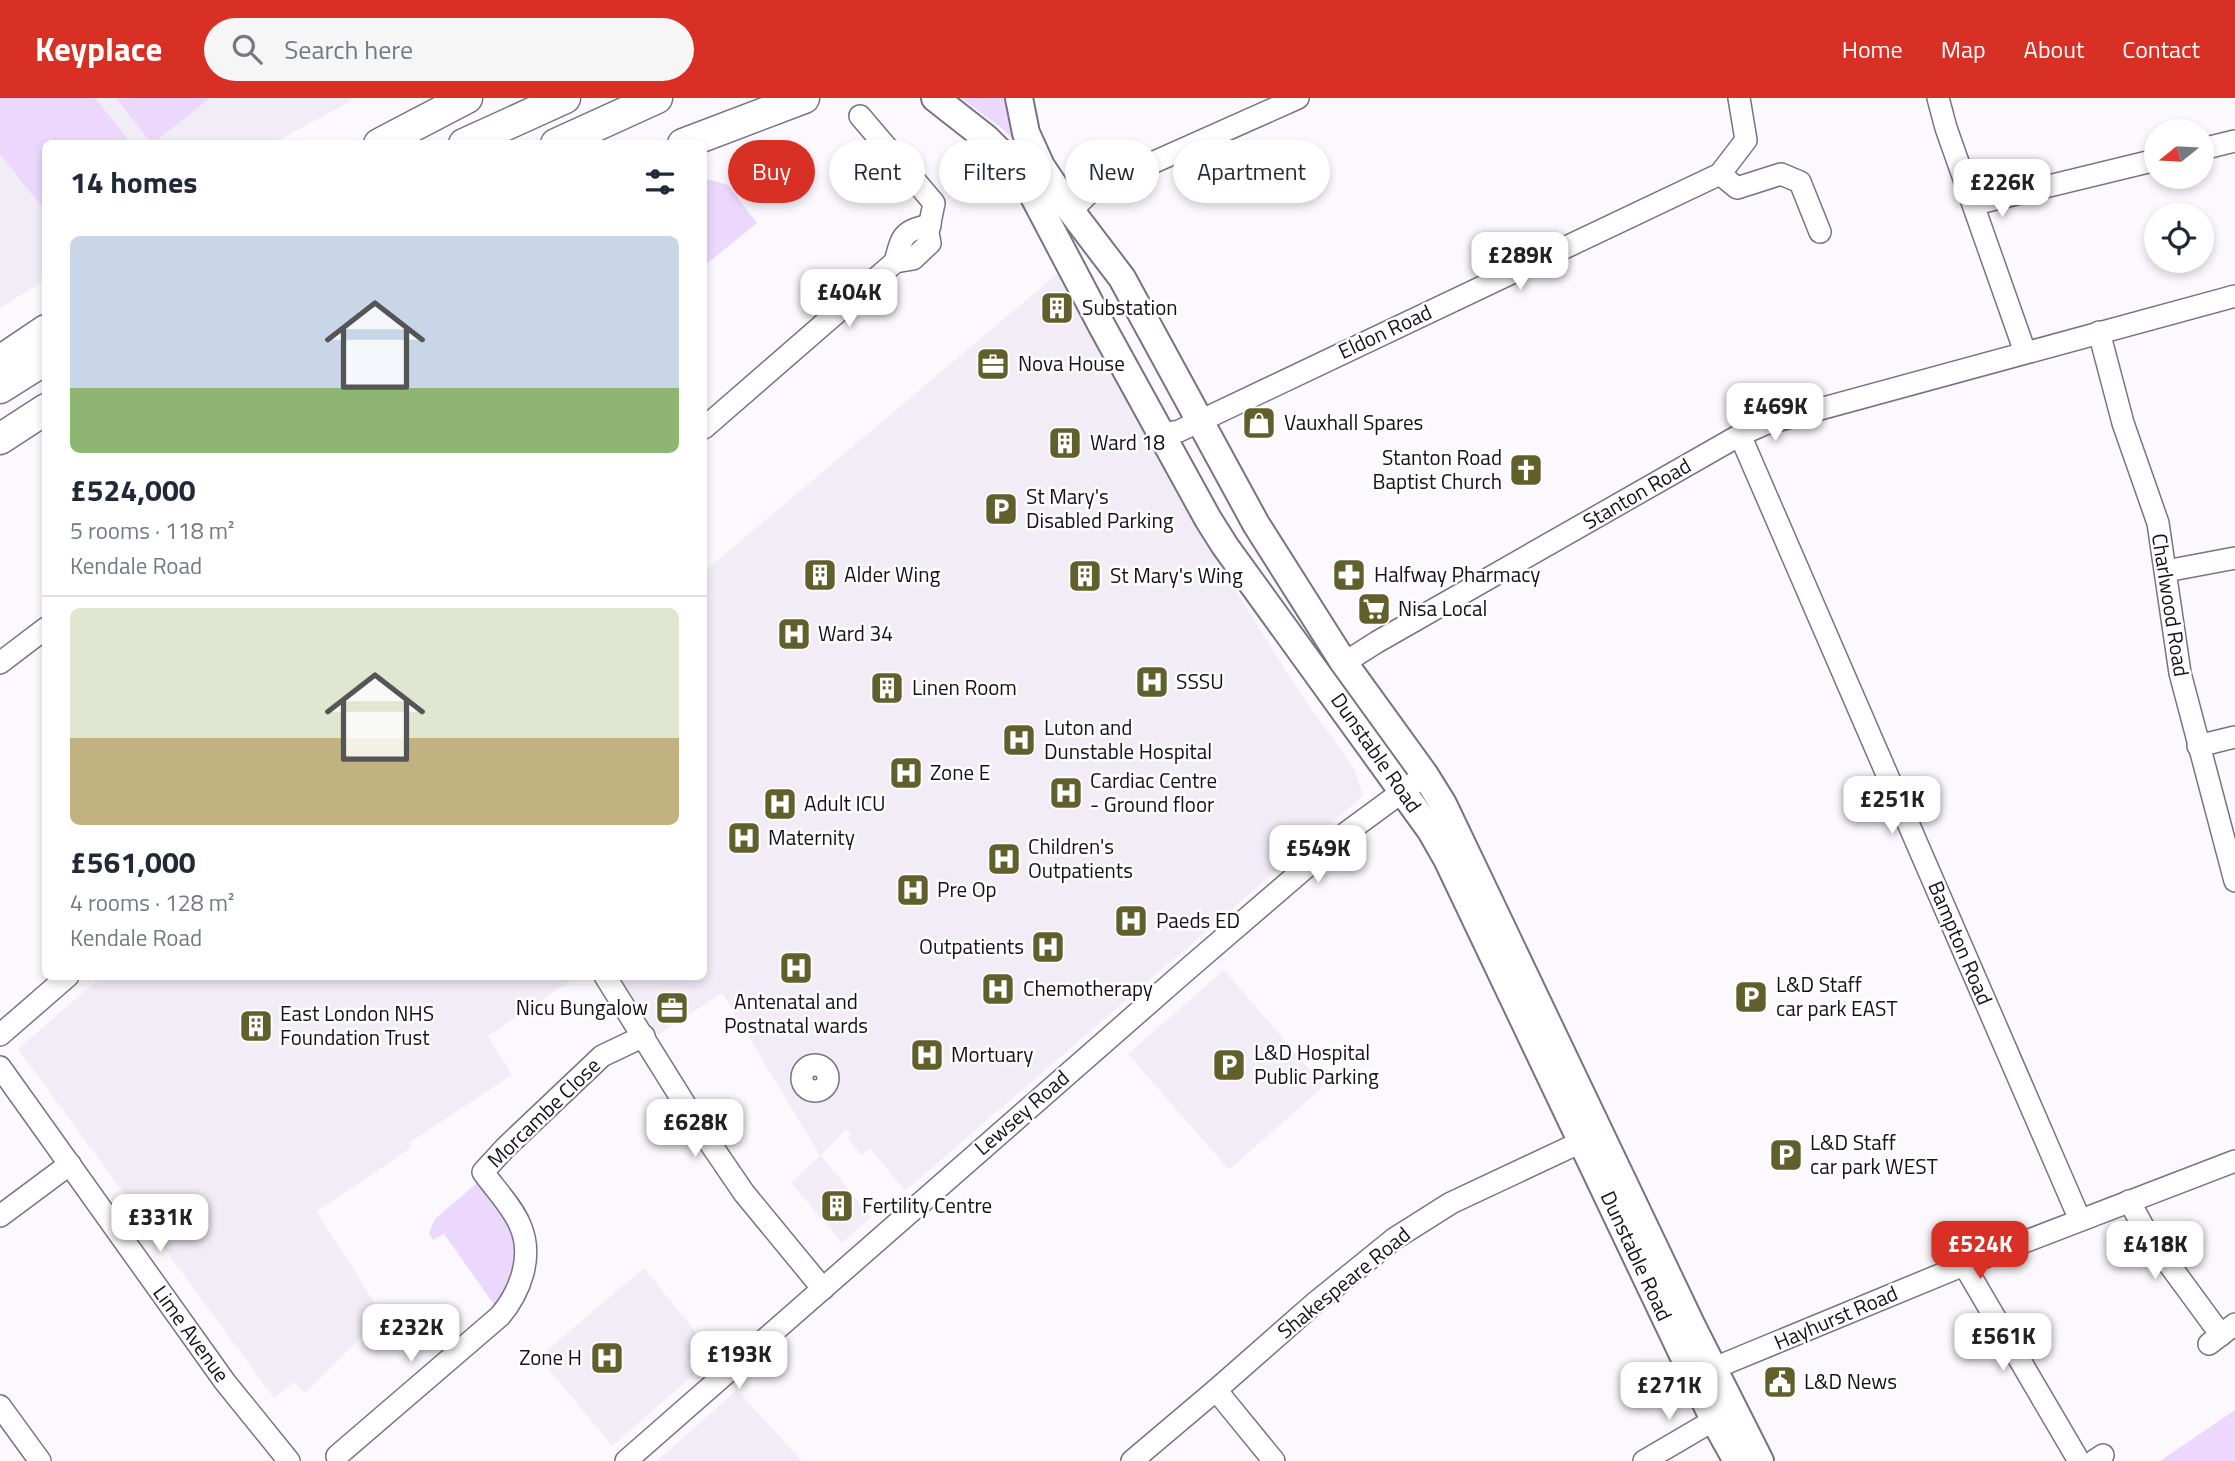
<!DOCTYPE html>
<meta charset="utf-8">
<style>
:root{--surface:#fff;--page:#f6f6f7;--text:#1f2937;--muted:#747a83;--line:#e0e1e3;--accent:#d93025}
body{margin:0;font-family:"Titillium Web",sans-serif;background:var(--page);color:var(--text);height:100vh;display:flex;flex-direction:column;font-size:26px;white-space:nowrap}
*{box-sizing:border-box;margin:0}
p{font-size:23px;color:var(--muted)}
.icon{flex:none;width:38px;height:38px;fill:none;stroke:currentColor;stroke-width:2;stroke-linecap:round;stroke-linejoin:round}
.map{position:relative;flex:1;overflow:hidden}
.drawer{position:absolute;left:42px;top:42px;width:665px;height:840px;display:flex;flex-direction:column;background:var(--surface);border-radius:10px;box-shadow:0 4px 10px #0003}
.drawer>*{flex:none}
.banner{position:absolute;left:728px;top:42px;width:665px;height:63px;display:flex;gap:14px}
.needle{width:46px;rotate:252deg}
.tools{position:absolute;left:2144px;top:21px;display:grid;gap:14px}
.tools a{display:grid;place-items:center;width:70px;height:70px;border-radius:50%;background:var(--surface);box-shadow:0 4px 10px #0003;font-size:35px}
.price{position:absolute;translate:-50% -60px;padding:0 16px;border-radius:14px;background:#fff;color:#222;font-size:23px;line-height:46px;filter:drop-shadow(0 2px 4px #0008)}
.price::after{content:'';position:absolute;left:50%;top:42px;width:21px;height:16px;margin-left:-10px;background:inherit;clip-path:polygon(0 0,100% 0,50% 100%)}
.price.active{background:var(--accent);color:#fff}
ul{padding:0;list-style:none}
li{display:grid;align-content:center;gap:14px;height:371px;padding:0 28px}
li+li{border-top:2px solid var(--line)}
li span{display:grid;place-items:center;height:217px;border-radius:10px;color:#555}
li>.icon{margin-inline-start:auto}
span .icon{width:126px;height:126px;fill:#fffc;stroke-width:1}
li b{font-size:30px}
h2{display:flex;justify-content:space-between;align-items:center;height:84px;padding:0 28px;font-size:30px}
.pill{padding:0 24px;border-radius:32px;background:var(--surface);box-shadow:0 4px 10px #0003;font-size:24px;line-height:63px}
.pill.active{background:var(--accent);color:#fff}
header{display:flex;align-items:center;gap:42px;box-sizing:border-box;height:98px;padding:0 35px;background:var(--accent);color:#fff}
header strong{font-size:33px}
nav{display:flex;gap:38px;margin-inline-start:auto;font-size:24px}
.search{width:490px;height:63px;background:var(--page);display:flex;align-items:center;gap:18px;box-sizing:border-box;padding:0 24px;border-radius:38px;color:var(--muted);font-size:26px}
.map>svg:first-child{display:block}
.built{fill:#f2ecf7}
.green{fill:#ecd8fd}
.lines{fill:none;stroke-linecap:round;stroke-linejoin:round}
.minor-casing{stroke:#7b7185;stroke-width:24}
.major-casing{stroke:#7b7185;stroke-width:30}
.highway-casing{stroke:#7b7185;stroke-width:33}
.minor{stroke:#fff;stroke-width:21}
.major{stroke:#fff;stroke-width:26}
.highway{stroke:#fff;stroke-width:30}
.labels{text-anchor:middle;stroke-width:5;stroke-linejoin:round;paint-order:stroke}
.poi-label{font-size:21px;fill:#151118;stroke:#fff;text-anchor:start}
.street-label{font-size:21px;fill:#151118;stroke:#fff}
</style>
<header>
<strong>Keyplace</strong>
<div class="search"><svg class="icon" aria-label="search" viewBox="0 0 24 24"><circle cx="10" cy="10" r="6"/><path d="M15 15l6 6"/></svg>Search here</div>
<nav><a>Home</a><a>Map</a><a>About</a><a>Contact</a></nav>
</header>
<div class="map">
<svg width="2235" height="1363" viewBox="0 0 2235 1363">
<rect width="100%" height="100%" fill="#fbf9fe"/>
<g class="built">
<polygon points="0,0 356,0 274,45 46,46 45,182 0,210"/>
<polygon points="1058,175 1208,448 1298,592 1354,670 1363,698 905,1093 870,1050 861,1057 848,1040 851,1037 846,1031 821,1057 871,1119 842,1145 791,1085 820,1057 722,895 657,938 618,879 704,878 704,474"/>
<polygon points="1224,872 1324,988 1229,1072 1128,956"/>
<polygon points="101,879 101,878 576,879 488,938 512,977 409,1045 412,1049 317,1114 376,1207 367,1214 376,1224 305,1296 294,1284 274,1300 18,951"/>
<polygon points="644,1170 715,1258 612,1348 539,1259"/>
<polygon points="737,1292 802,1363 657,1363"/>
</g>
<g class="green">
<polygon points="0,0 95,0 131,45 46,46 45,113 0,56"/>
<polygon points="116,0 210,0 152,46"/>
<polygon points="961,0 1009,0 1017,35 1012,40 999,28"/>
<polygon points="704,80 728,87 757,125 704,168"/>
<polygon points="477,1085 485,1087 518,1137 518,1154 509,1192 495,1208 444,1136 433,1142 429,1135 435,1121"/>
<polygon points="2235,1312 2235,1363 2160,1363"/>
</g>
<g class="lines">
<defs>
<g id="minor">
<polyline points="1938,0 1946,30 2025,254"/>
<polyline points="2202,51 2235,43"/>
<polyline points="1720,76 1737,90 1781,76 1800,84 1820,134"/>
<polyline points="1975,106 2156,62"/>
<polyline points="1071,113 1088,96 1125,77 1298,0"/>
<path d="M 895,164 C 902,138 902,133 930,127"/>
<polyline points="2099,234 2123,325 2158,425 2180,575 2235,783"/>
<polyline points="704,330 895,164 913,161 930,145 928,135 934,105 860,18"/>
<polyline points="1158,330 1168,335 1179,333 1720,76 1746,42 1739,0"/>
<polyline points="1740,337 2080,1122"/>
<polyline points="2166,473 2235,460"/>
<polyline points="0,565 46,530"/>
<polyline points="1344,565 1377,544 1740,337 1765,326 2235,198"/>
<polyline points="2198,648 2235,639"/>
<polyline points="605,878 701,1032 744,1095 823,1191"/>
<polyline points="0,937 68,878"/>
<circle cx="815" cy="980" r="13"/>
<polyline points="0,969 225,1284 289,1363"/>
<polyline points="2129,1103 2149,1139 2221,1237"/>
<polyline points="0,1118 70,1066"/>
<polyline points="1964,1167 2079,1363"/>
<polyline points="2209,1246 2235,1226"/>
<polyline points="1712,1271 1964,1167 2235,1063"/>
<polyline points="1216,1292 1274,1363"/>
<polyline points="0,1308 40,1363"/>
<path d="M 337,1358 L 500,1218 C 520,1194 534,1159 520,1127 C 512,1108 495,1091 483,1074 L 505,1050 L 602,958 L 644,938"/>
<polyline points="626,1363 1189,870 1346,735 1425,677"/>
<polyline points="1132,1363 1216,1292 1315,1205 1394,1141 1451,1105 1581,1044"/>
<polyline points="1644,1363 1714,1322"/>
<polyline points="2094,1363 2103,1357"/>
</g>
<g id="major">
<polyline points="935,0 986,40 1012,66 1032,95 1103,230 1208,421 1225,448 1431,733 1447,761 1714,1322 1737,1363"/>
<polyline points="1019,0 1026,35 1041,68 1071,113 1122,180 1256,426 1344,565 1425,677 1443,706 1691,1226 1760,1363"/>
</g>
<g id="highway">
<polyline points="379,46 467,0"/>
<polyline points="464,46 565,0"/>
<polyline points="556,46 657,0"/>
<polyline points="683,46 804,0"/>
<polyline points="0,263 46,232"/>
<polyline points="0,290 46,261"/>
<polyline points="0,341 46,311"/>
</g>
</defs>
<use href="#minor" class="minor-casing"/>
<use href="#major" class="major-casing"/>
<use href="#highway" class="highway-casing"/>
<use href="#minor" class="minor"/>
<use href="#major" class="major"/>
<use href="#highway" class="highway"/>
</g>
<defs>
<symbol id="building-square" viewBox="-11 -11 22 22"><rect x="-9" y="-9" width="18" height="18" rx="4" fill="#61602c" stroke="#fff"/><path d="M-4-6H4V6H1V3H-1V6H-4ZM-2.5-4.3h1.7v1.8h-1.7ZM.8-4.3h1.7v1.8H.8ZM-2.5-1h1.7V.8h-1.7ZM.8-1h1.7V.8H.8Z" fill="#fff"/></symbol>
<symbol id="office-square" viewBox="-11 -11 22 22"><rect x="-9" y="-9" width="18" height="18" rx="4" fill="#61602c" stroke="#fff"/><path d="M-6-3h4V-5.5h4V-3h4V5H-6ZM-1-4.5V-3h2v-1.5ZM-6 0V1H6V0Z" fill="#fff"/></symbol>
<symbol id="shop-square" viewBox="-11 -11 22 22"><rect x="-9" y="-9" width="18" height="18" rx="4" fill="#61602c" stroke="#fff"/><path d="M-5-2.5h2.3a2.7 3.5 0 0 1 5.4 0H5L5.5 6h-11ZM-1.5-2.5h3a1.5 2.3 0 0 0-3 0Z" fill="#fff"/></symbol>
<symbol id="church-square" viewBox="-11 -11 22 22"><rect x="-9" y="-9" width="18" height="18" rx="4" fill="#61602c" stroke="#fff"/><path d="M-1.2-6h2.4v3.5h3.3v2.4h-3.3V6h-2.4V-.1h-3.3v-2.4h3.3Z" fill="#fff"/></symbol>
<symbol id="parking-square" viewBox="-11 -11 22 22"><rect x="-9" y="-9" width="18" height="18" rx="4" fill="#61602c" stroke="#fff"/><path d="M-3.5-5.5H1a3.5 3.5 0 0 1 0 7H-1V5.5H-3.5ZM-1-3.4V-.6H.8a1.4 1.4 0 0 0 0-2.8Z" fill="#fff"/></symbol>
<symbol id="pharmacy-square" viewBox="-11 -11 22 22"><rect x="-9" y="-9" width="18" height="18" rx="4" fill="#61602c" stroke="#fff"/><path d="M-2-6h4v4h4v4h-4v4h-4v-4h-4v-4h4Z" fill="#fff"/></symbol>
<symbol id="supermarket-square" viewBox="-11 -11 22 22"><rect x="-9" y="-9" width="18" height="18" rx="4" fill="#61602c" stroke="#fff"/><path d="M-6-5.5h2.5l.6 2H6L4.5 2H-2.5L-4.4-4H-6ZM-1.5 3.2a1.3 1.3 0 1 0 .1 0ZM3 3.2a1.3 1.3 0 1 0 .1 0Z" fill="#fff"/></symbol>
<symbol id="hospital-square" viewBox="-11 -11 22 22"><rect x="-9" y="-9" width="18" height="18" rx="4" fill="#61602c" stroke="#fff"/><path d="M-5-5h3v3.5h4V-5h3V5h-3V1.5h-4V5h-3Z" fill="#fff"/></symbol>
<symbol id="civic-square" viewBox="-11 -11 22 22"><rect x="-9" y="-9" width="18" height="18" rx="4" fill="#61602c" stroke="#fff"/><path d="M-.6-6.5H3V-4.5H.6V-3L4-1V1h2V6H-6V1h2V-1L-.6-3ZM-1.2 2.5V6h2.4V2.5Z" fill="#fff"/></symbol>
</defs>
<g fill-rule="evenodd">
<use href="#building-square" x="1038" y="191" width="38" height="38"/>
<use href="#office-square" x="974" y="247" width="38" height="38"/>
<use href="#shop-square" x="1240" y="306" width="38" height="38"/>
<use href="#building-square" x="1046" y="326" width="38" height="38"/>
<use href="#church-square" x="1507" y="353" width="38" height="38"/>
<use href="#parking-square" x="982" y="392" width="38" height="38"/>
<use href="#building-square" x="801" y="458" width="38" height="38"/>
<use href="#pharmacy-square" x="1330" y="458" width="38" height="38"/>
<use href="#building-square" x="1066" y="459" width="38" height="38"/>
<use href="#supermarket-square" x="1355" y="492" width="38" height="38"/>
<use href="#hospital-square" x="775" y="517" width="38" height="38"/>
<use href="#hospital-square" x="1133" y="565" width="38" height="38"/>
<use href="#building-square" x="868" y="571" width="38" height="38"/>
<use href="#hospital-square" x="1000" y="623" width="38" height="38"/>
<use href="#hospital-square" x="887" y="656" width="38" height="38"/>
<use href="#hospital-square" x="1047" y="676" width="38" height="38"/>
<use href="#hospital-square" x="761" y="687" width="38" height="38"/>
<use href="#hospital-square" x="725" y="721" width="38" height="38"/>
<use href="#hospital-square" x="985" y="742" width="38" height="38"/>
<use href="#hospital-square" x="894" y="773" width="38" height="38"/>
<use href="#hospital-square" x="1112" y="804" width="38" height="38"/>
<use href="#hospital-square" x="1029" y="830" width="38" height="38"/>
<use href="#hospital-square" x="777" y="851" width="38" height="38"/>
<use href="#hospital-square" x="979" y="872" width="38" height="38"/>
<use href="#parking-square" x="1732" y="880" width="38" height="38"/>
<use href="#office-square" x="653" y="891" width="38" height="38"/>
<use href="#building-square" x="237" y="909" width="38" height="38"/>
<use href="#hospital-square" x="908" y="938" width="38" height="38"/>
<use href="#parking-square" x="1210" y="948" width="38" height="38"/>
<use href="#parking-square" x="1767" y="1038" width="38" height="38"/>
<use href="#building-square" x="818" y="1089" width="38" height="38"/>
<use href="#hospital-square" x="588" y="1241" width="38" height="38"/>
<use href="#civic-square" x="1761" y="1265" width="38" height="38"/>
</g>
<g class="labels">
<g class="poi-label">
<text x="1082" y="217">Substation</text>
<text x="1018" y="273">Nova House</text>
<text x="1284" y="332">Vauxhall Spares</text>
<text x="1090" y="352">Ward 18</text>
<text x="1502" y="367" text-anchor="end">Stanton Road<tspan x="1502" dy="24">Baptist Church</tspan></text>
<text x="1026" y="406">St Mary's<tspan x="1026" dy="24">Disabled Parking</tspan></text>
<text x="844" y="484">Alder Wing</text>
<text x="1374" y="484">Halfway Pharmacy</text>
<text x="1110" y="485">St Mary's Wing</text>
<text x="1398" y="518">Nisa Local</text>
<text x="818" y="543">Ward 34</text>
<text x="1176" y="591">SSSU</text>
<text x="912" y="597">Linen Room</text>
<text x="1044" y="637">Luton and<tspan x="1044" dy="24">Dunstable Hospital</tspan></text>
<text x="930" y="682">Zone E</text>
<text x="1090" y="690">Cardiac Centre<tspan x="1090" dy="24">- Ground floor</tspan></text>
<text x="804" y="713">Adult ICU</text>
<text x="768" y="747">Maternity</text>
<text x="1028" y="756">Children's<tspan x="1028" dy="24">Outpatients</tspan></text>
<text x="937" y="799">Pre Op</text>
<text x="1156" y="830">Paeds ED</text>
<text x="1024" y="856" text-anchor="end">Outpatients</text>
<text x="1776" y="894">L&amp;D Staff<tspan x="1776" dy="24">car park EAST</tspan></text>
<text x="1023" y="898">Chemotherapy</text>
<text x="796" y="911" text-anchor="middle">Antenatal and<tspan x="796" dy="24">Postnatal wards</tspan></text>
<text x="648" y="917" text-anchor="end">Nicu Bungalow</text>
<text x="280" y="923">East London NHS<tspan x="280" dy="24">Foundation Trust</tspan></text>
<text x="1254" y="962">L&amp;D Hospital<tspan x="1254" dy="24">Public Parking</tspan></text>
<text x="951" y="964">Mortuary</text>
<text x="1810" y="1052">L&amp;D Staff<tspan x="1810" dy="24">car park WEST</tspan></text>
<text x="862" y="1115">Fertility Centre</text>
<text x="582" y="1267" text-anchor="end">Zone H</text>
<text x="1804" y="1291">L&amp;D News</text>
</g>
<g class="street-label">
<text transform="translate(1385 234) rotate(-25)" y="7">Eldon Road</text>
<text transform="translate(1637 396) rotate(-30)" y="7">Stanton Road</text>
<text transform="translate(2170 507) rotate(81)" y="7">Charlwood Road</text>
<text transform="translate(1376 655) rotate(55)" y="7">Dunstable Road</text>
<text transform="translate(1960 845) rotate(67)" y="7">Bampton Road</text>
<text transform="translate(544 1015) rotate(-44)" y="7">Morcambe Close</text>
<text transform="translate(1022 1015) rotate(-41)" y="7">Lewsey Road</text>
<text transform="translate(1636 1158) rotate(65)" y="7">Dunstable Road</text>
<text transform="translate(1344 1185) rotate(-39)" y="7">Shakespeare Road</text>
<text transform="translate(1836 1220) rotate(-23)" y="7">Hayhurst Road</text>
<text transform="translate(191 1236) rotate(54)" y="7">Lime Avenue</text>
</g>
</g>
</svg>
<div class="tools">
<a><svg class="needle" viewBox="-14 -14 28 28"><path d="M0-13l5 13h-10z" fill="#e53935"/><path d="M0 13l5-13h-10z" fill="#747a83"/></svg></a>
<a><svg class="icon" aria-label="locate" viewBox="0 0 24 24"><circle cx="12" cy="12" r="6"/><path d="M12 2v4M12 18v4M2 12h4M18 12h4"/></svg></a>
</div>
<b class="price" style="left:2002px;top:121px">£226K</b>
<b class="price" style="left:1520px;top:194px">£289K</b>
<b class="price" style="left:849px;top:231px">£404K</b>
<b class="price" style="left:1775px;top:345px">£469K</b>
<b class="price" style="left:1892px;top:738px">£251K</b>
<b class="price" style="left:1318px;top:787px">£549K</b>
<b class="price" style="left:695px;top:1061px">£628K</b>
<b class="price" style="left:160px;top:1156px">£331K</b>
<b class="price active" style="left:1980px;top:1183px">£524K</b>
<b class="price" style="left:2155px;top:1183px">£418K</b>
<b class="price" style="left:411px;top:1266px">£232K</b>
<b class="price" style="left:2003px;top:1275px">£561K</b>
<b class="price" style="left:739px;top:1293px">£193K</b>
<b class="price" style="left:1669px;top:1324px">£271K</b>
<div class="banner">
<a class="pill active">Buy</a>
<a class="pill">Rent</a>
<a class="pill">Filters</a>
<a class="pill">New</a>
<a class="pill">Apartment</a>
</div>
<section class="drawer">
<h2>14 homes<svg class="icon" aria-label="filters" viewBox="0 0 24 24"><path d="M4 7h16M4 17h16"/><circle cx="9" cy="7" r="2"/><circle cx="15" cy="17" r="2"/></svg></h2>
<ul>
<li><span style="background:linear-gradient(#c9d6e8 70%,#8fb573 0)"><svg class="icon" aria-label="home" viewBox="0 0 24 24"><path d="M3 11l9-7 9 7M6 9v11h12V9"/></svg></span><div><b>£524,000</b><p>5 rooms · 118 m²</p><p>Kendale Road</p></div></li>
<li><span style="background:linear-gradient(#dfe7d0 60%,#c2b280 0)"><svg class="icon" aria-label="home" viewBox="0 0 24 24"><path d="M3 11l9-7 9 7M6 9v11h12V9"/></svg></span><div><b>£561,000</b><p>4 rooms · 128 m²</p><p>Kendale Road</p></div></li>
</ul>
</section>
</div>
